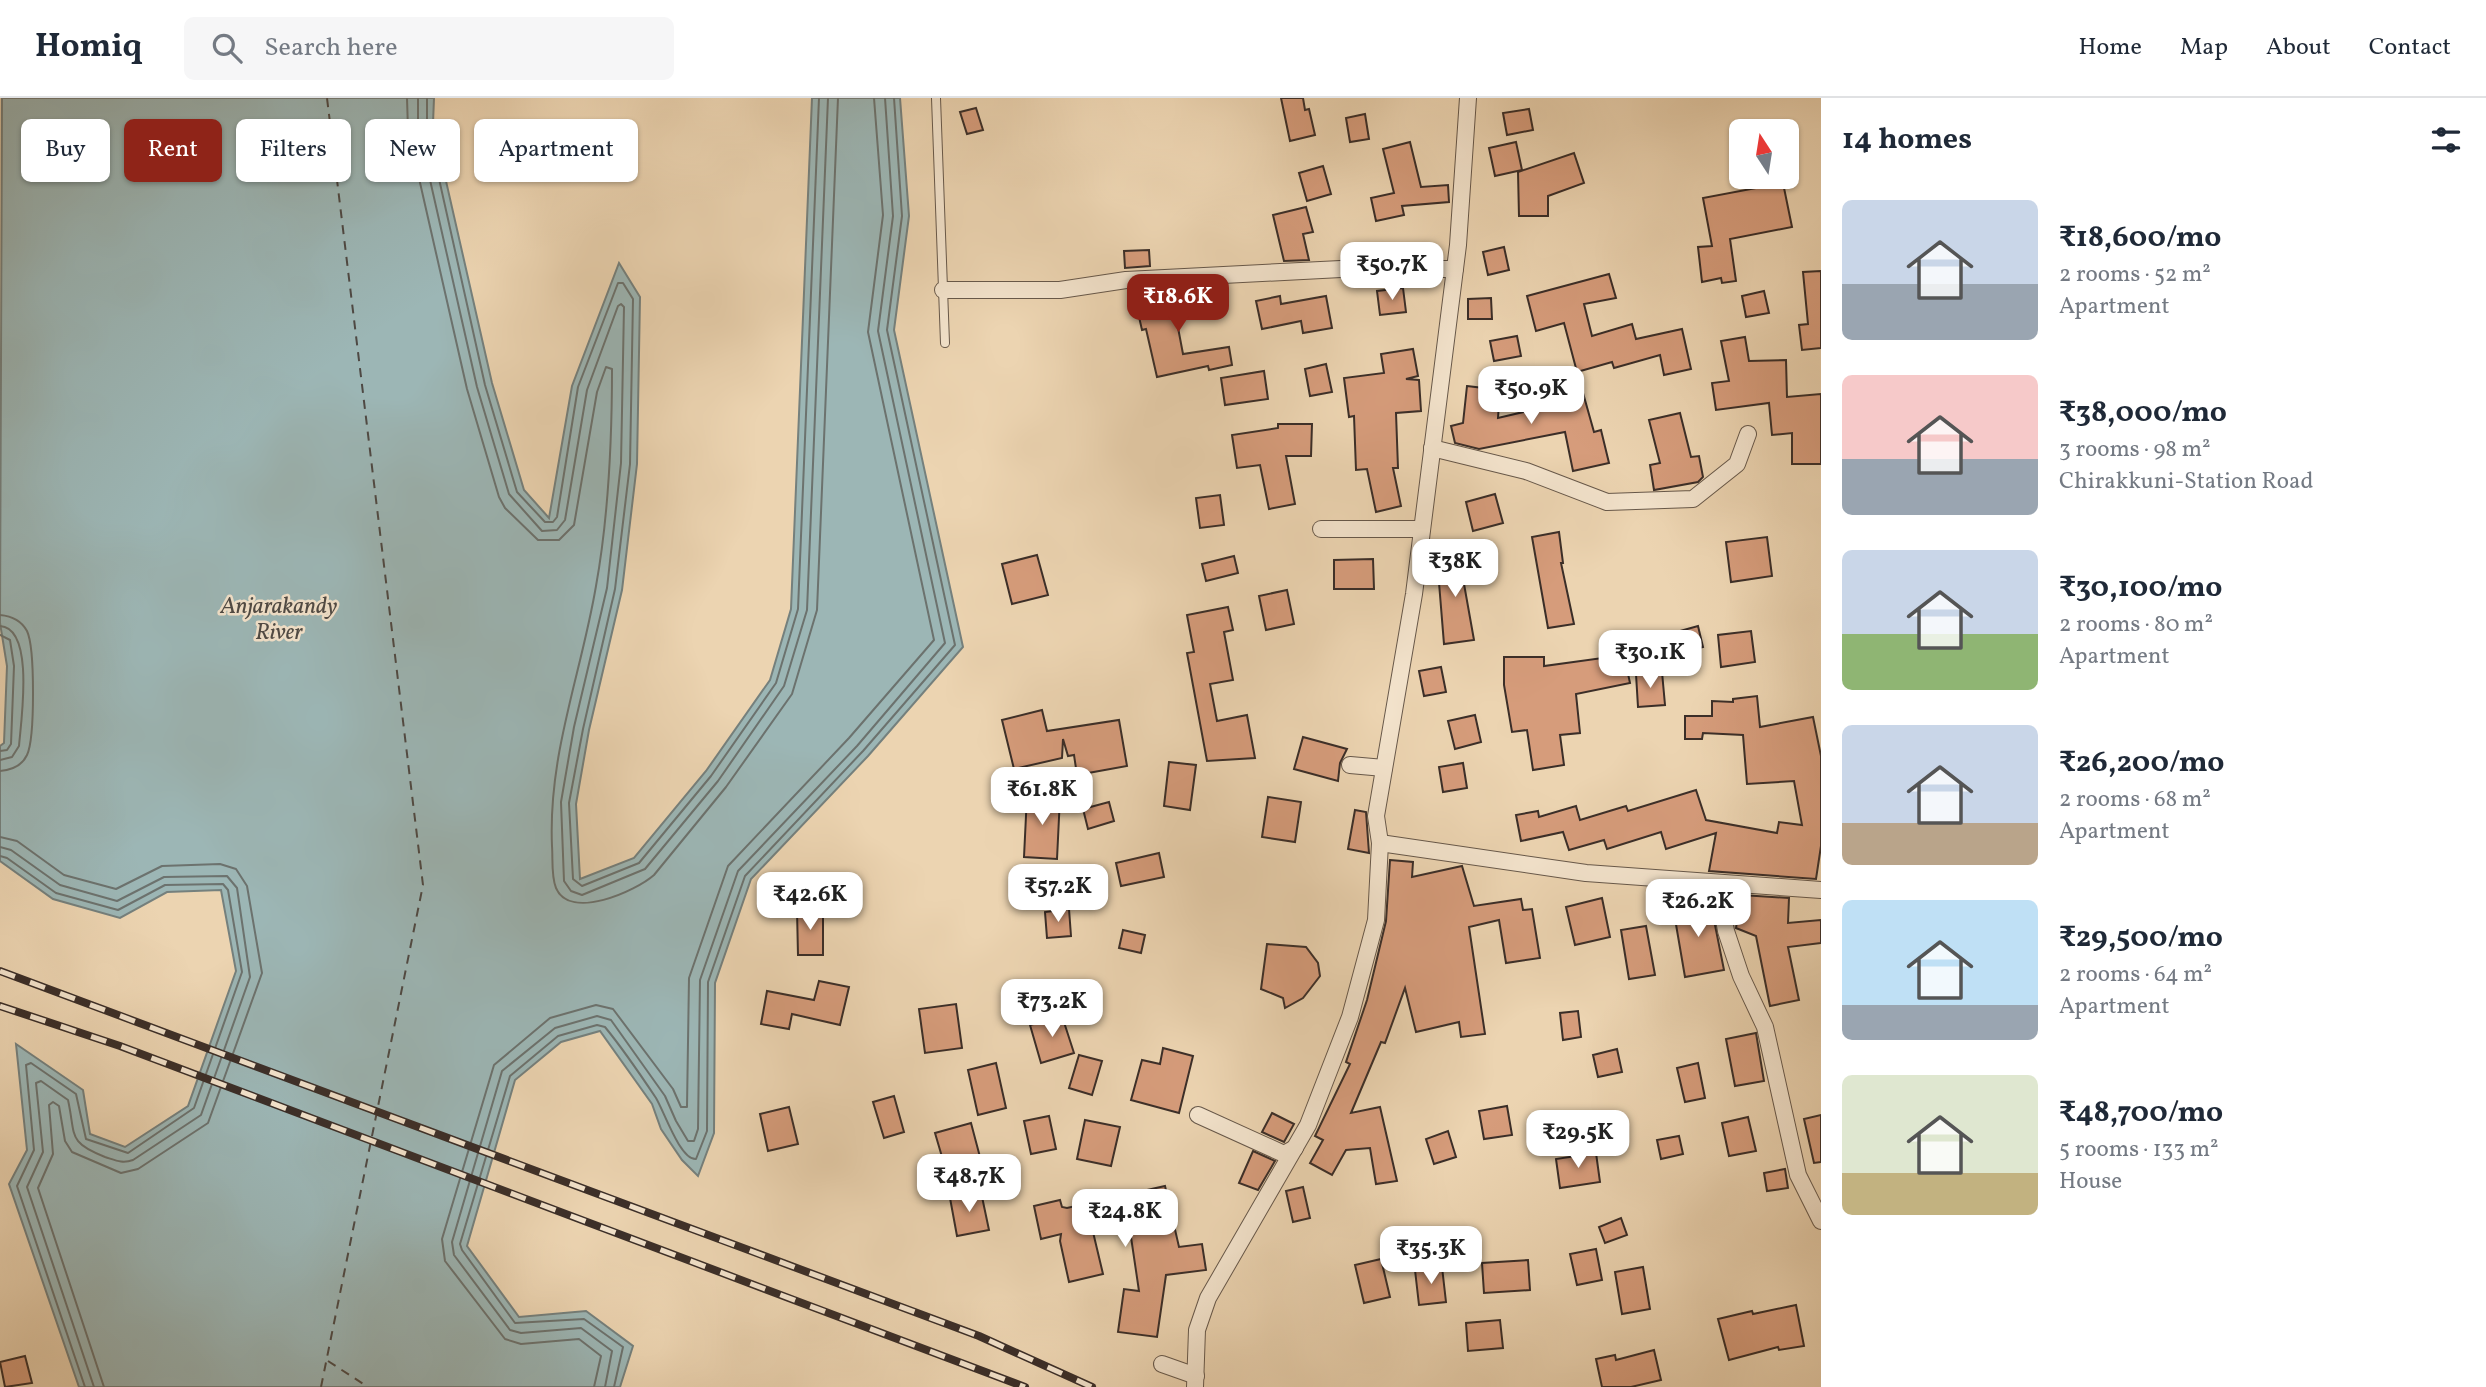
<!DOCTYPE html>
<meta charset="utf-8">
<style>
:root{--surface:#fff;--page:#f6f6f7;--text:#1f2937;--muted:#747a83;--line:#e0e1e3;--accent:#8f2418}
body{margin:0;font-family:Vollkorn,serif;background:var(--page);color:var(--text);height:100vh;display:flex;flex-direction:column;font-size:26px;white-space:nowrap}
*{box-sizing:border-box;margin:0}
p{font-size:23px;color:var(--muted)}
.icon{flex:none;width:38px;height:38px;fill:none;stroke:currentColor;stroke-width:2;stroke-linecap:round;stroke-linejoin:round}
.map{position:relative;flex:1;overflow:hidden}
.sheet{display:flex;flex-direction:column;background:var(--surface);width:665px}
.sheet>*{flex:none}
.guide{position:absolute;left:21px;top:21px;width:665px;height:63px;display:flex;gap:14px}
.needle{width:46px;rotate:348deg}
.fabs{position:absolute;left:1729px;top:21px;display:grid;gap:14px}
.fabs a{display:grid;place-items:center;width:70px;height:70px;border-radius:10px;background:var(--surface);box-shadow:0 2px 5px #0004;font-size:35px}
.price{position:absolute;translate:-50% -60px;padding:0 16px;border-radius:14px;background:#fff;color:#222;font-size:23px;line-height:46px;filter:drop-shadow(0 2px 4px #0008)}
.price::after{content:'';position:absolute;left:50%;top:42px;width:21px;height:16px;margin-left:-10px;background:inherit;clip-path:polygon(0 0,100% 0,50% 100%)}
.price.active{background:var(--accent);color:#fff}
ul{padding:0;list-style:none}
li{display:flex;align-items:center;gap:21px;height:175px;padding:0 21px}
li span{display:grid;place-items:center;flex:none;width:196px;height:140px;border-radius:10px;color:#555}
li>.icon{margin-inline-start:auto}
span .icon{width:84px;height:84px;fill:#fffc;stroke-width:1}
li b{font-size:30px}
h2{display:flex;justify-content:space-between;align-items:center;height:84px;padding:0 21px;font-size:30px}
.tag{padding:0 24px;border-radius:10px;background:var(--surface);box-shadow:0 2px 5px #0004;font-size:24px;line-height:63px}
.tag.active{background:var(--accent);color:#fff}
header{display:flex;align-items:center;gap:42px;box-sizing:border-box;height:98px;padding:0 35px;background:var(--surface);border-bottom:2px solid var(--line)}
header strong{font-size:33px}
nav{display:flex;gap:38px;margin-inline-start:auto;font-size:24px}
.search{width:490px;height:63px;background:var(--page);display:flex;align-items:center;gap:18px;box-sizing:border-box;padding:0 24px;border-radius:10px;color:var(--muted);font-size:26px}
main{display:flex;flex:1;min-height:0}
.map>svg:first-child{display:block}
.water{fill:#9cb6b5;stroke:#75807d;stroke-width:2}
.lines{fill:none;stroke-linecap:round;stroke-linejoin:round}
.shore{stroke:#6c726e;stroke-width:2}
.ferry{stroke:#4e4944;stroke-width:2;stroke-dasharray:9 7;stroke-linecap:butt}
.building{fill:#d69c7b;stroke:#3b2e28;stroke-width:2}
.service-casing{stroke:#67584a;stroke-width:10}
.minor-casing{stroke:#67584a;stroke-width:18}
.service{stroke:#f3e3cc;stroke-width:8}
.minor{stroke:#f3e3cc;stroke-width:16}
.rail-casing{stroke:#3b2e28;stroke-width:8}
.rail{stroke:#f3e3cc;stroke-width:5;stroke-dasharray:16;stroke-linecap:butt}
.labels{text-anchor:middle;stroke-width:5;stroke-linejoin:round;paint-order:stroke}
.water-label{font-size:23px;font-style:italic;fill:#4e4944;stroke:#f3e3cc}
</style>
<header>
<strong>Homiq</strong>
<div class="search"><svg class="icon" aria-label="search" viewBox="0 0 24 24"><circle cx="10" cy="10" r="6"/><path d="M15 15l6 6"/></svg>Search here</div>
<nav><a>Home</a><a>Map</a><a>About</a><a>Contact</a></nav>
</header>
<main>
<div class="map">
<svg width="1821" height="1289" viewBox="0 0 1821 1289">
<rect width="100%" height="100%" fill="#ecd4b1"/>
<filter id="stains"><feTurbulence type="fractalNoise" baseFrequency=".00286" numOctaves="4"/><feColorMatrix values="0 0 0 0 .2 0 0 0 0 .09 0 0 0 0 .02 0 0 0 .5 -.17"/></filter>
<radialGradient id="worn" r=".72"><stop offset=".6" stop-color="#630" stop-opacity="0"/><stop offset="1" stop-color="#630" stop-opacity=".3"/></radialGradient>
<polygon class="water" points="2,0 434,0 433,26 492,285 524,392 549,420 572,288 619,165 640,199 637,366 622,492 589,632 576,706 580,781 634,760 706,673 770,582 791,511 812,0 900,0 909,118 894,232 963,549 868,658 751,781 715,885 714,1035 698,1078 682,1062 661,1031 652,1006 600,933 561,944 515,982 467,1148 519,1219 586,1213 633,1248 620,1289 79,1289 9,1086 27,1052 16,946 83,992 90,1036 125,1049 188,1008 236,873 221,792 167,794 120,820 53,801 0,763 0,648 4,645 7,568 0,525"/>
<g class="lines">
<g class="shore">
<path d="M 407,0 L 408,32 L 467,291 L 499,399 L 505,410 L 538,442 L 559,442 L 574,427 L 597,294 L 606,269 L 612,271 C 612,343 609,416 596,488 C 581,577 548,656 552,748 C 553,761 551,778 556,790 C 570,823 636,793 654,777 L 726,689 L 792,596 L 817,512 L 838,0"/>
<polyline points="418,0 418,29 477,289 509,396 542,433 557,432 565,422 587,292 618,208 621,206 624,209 621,365 607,490 574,629 561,704 564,783 571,793 582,797 645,771 718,683 784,588 807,512 828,0"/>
<polyline points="427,0 427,27 485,287 517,394 545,424 553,424 557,419 578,289 618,185 623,185 633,201 630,366 615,491 583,631 569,705 573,781 582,788 639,765 711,678 776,585 798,511 819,0"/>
<path d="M 0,517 C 11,518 21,522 27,533 C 35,550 35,640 27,657 C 22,668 11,672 0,673"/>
<path d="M 0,528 C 35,530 21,623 19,648 L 12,659 L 0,662"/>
<polyline points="0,537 10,542 14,568 11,646 7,652 0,653"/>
<polyline points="0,739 17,743 64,777 116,791 162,768 220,766 236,771 247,788 262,875 208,1025 138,1071 121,1075 72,1054 65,1043 59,1008 53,1004 49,1007 53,1056 38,1090 104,1289"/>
<path d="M 0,749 L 11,752 L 60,787 L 117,803 L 164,779 L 227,778 L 237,790 L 250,879 L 201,1017 L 133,1062 C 122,1066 115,1062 105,1059 C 67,1044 76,1038 68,1002 L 41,983 L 36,985 L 43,1054 L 27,1089 L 94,1289"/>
<polyline points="0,758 7,760 56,795 118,812 165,787 223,786 228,792 242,874 194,1010 128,1055 86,1041 76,996 31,965 26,967 34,1052 17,1088 85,1289"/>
<polyline points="594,1289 601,1258 579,1241 521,1246 505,1241 445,1163 442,1141 494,967 550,920 596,907 613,911 673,991 681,1009 687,1009 689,880 728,768 849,640 934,542 868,234 883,117 874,0"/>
<polyline points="605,1289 612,1253 581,1230 521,1235 510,1232 454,1157 452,1144 502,973 555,930 597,918 611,922 665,998 676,1023 688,1043 694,1043 698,1031 700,882 738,773 857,648 945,545 878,233 893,118 885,0"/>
<path d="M 614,1289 L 623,1249 L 584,1221 L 515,1225 L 462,1152 L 460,1146 L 510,978 L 558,938 L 597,927 L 605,929 C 623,951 640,976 656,1000 C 664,1013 680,1062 696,1061 L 707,1033 L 708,884 L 745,778 L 863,653 L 955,547 L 887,232 L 902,118 L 894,0"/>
</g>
<g class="ferry">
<polyline points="328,1263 368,1289"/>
<polyline points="321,1289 423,787 327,0"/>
</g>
</g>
<g class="building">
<polygon points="1281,0 1303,0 1305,12 1309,11 1315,37 1290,43"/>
<polygon points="976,10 983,32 967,36 960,14"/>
<polygon points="1529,11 1533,32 1507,37 1503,15"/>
<polygon points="1365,16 1369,41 1350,44 1346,20"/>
<polygon points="1410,44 1421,89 1448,87 1449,104 1402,108 1404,117 1376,123 1371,100 1394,95 1383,51"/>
<polygon points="1516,44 1522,72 1495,78 1489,50"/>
<polygon points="1574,55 1584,85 1548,98 1548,118 1519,118 1518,74"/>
<polygon points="1323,68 1331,96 1307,103 1299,75"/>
<polygon points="1783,85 1792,129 1730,141 1736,183 1722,185 1721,180 1702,184 1698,149 1712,148 1703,100"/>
<polygon points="1306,109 1313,134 1303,136 1309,162 1284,163 1273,117"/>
<polygon points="1504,149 1509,172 1488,177 1483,154"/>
<polygon points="1149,152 1150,168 1125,170 1124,153"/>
<polygon points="1821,173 1821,250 1802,252 1799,227 1808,226 1803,174"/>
<polygon points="1609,176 1616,200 1584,206 1592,238 1632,226 1636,241 1682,231 1691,271 1664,277 1660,257 1614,270 1612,264 1577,274 1564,225 1536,233 1527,198"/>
<polygon points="1204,189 1209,212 1176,219 1183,256 1229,249 1232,267 1209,272 1208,268 1157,279 1146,231 1142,232 1137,210 1178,199 1177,192"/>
<polygon points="1403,190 1406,214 1380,217 1377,193"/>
<polygon points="1764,193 1769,215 1746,219 1742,198"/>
<polygon points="1280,198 1281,206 1326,198 1332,230 1303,235 1301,223 1262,231 1256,203"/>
<polygon points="1491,200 1492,221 1468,221 1468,201"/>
<polygon points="1517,238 1521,258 1494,263 1490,243"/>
<polygon points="1745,239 1749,263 1786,262 1787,299 1821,296 1821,366 1792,366 1792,335 1772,337 1769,305 1716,312 1712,285 1729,283 1721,243"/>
<polygon points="1413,251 1418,278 1406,281 1419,282 1421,313 1396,315 1398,370 1393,370 1401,408 1376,414 1367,371 1356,372 1354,318 1349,319 1344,280 1384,275 1381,256"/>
<polygon points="1326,266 1332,294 1310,298 1305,271"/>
<polygon points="1264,273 1268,301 1225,307 1221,280"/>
<polygon points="1467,288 1500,292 1498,320 1557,306 1556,302 1583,295 1594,334 1601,332 1609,365 1573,373 1565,334 1479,351 1455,345 1451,328 1463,325"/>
<polygon points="1680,315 1691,359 1699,358 1703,379 1698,384 1654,392 1650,367 1660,365 1649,322"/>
<polygon points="1278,326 1312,326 1311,358 1286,358 1295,406 1269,411 1260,367 1237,370 1232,337 1278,330"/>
<polygon points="1495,396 1503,425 1473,433 1466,404"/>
<polygon points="1220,397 1224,427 1200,430 1196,400"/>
<polygon points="1559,434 1563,465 1561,465 1574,526 1548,530 1532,439"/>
<polygon points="1767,439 1772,478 1731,484 1726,444"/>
<polygon points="1037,457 1048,497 1012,506 1002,466"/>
<polygon points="1467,457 1470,485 1464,486 1474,542 1444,546 1437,460"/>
<polygon points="1234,458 1238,475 1206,483 1202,466"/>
<polygon points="1373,461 1374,491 1334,491 1334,462"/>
<polygon points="1287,492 1294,526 1266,532 1259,498"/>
<polygon points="1228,509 1233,532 1224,534 1233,582 1210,586 1217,623 1247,617 1255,660 1207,663 1187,555 1194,554 1187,517"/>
<polygon points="1698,528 1703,549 1678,555 1673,535"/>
<polygon points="1751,533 1755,564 1721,569 1718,537"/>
<polygon points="1624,557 1630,585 1576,596 1580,635 1560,637 1564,667 1533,672 1527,632 1512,634 1504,587 1504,559 1544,559 1544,568"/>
<polygon points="1441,569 1446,594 1424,598 1419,573"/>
<polygon points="1662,574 1665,607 1638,609 1636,576"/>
<polygon points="1757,598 1760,629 1813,619 1821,658 1821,748 1816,781 1709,773 1716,735 1666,751 1661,734 1607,751 1604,742 1569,752 1563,734 1521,743 1516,717 1538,713 1539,719 1576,708 1580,722 1626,708 1628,713 1696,692 1706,722 1777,735 1779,724 1802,727 1794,683 1747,686 1743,637 1703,635 1702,641 1685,641 1685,618 1712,618 1712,603 1733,604 1733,601"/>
<polygon points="1042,612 1047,633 1119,622 1127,668 1077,677 1074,657 1068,658 1063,641 1062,660 1014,671 1002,622"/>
<polygon points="1475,617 1481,644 1455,651 1448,623"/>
<polygon points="1303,639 1347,651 1340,665 1338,683 1294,671"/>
<polygon points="1169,664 1196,667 1190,712 1164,708"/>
<polygon points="1463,665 1467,690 1443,694 1439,669"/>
<polygon points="1027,697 1060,699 1057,761 1024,759"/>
<polygon points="1268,699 1301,704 1295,744 1262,739"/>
<polygon points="1109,704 1114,723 1088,731 1083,711"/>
<polygon points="1355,712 1366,714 1369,755 1348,751"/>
<polygon points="1159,755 1164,779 1121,788 1116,765"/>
<polygon points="1390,762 1413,764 1412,779 1462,768 1474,808 1521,801 1523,812 1532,811 1540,860 1506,865 1499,822 1469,829 1485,936 1461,939 1459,924 1416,934 1405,890 1385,945 1381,944 1351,1015 1380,1009 1397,1083 1376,1086 1370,1050 1346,1052 1332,1077 1310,1065 1323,1042 1315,1038 1350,966 1346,964 1367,902 1386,823"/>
<polygon points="1741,797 1789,800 1788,825 1821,822 1821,845 1788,849 1799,902 1770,908 1756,838 1736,830"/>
<polygon points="1602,800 1610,839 1575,847 1566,809"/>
<polygon points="1710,802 1724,872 1685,879 1673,809"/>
<polygon points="1069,811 1071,838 1047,840 1045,814"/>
<polygon points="797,812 823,812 823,857 798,857"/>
<polygon points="1646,828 1655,877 1629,881 1621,832"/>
<polygon points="1123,832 1145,837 1141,855 1119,850"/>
<polygon points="1267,846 1306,849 1318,865 1320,878 1303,900 1285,910 1283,900 1261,891"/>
<polygon points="819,883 849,889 840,927 792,916 789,931 761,926 767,893 814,902"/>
<polygon points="956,906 962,950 925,955 919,911"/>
<polygon points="1578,913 1581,939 1563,942 1560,915"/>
<polygon points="1062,918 1074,955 1041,965 1030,927"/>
<polygon points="1756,935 1764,983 1735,988 1726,941"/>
<polygon points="1163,950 1193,958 1179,1015 1131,1002 1142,962 1160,966"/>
<polygon points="1617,951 1622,974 1598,979 1593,957"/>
<polygon points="1079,957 1102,963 1092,997 1069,990"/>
<polygon points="996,965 1006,1010 978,1017 968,972"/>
<polygon points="1698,965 1705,1000 1685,1004 1677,970"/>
<polygon points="894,998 904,1034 884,1040 873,1004"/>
<polygon points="1507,1008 1512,1037 1484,1041 1479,1013"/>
<polygon points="789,1009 798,1046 768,1053 760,1016"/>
<polygon points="1272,1015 1294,1026 1284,1044 1262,1034"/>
<polygon points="1821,1017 1821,1064 1814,1065 1804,1021"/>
<polygon points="1049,1018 1056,1051 1031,1056 1024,1023"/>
<polygon points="1748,1019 1756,1053 1729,1058 1722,1025"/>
<polygon points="1085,1022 1120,1029 1111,1068 1077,1061"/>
<polygon points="971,1025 980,1059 945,1069 935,1035"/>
<polygon points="1448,1033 1456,1059 1434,1066 1426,1041"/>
<polygon points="1679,1038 1683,1056 1661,1061 1657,1042"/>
<polygon points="1253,1053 1275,1063 1258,1092 1239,1085"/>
<polygon points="1596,1055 1600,1084 1560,1090 1556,1061"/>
<polygon points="1785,1071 1788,1090 1767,1093 1764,1075"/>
<polygon points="1165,1088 1179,1149 1202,1146 1206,1172 1166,1177 1157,1239 1118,1234 1124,1191 1139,1193 1131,1139 1127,1140 1124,1128 1093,1134 1103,1176 1069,1184 1060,1143 1061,1136 1041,1141 1034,1108 1060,1102 1062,1109 1067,1110"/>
<polygon points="1303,1089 1310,1120 1293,1124 1286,1093"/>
<polygon points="981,1094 989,1132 957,1138 950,1100"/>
<polygon points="1621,1120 1627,1137 1605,1145 1599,1129"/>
<polygon points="1596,1151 1602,1182 1577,1187 1570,1156"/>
<polygon points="1381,1161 1390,1199 1364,1205 1355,1167"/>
<polygon points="1528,1162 1530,1192 1484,1195 1482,1165"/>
<polygon points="1442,1169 1446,1204 1419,1207 1415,1172"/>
<polygon points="1643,1169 1650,1211 1622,1216 1615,1174"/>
<polygon points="1796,1207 1804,1248 1779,1252 1778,1249 1729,1262 1718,1221 1752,1213 1753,1216"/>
<polygon points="1500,1222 1503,1250 1468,1253 1466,1225"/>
<polygon points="1654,1252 1661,1282 1631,1289 1602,1289 1596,1261 1615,1257 1616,1262"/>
<polygon points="25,1258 32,1285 5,1289 0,1264"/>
</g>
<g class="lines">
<defs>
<polyline id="service" points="936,0 945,245"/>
<g id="minor">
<polyline points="943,192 1060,192 1126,182 1341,171 1455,171"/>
<polyline points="1432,350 1526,373 1607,404 1693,401 1737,366 1748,336"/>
<polyline points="1321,431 1422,431"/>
<polyline points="1350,667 1384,670"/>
<polyline points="1380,745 1586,775 1821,792"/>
<polyline points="1718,787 1726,833 1741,878 1765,929 1798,1077 1821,1123"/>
<polyline points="1198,1017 1284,1056 1295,1050"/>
<polyline points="1162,1266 1196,1278"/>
<polyline points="1195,1289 1197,1232 1208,1200 1308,1027 1350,919 1376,822 1380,745 1376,718 1414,496 1458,147 1468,0"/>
</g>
</defs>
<use href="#service" class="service-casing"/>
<use href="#minor" class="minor-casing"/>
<use href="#service" class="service"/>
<use href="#minor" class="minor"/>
<defs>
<g id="rail">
<polyline points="0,873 979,1238 1092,1289"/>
<polyline points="0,908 120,948 1025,1289"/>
</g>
</defs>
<use href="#rail" class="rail-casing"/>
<use href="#rail" class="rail"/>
</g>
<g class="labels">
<g class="water-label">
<text x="279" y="515">Anjarakandy<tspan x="279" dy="26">River</tspan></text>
</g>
</g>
<rect width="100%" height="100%" filter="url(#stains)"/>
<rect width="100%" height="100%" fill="url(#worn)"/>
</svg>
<div class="fabs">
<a><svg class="needle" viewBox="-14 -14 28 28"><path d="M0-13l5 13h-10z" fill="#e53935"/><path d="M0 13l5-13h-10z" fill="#747a83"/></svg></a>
</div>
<b class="price" style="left:1392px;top:204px">₹50.7K</b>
<b class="price active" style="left:1178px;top:236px">₹18.6K</b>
<b class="price" style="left:1531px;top:328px">₹50.9K</b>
<b class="price" style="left:1455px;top:501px">₹38K</b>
<b class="price" style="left:1650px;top:592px">₹30.1K</b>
<b class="price" style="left:1042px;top:729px">₹61.8K</b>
<b class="price" style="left:1058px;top:826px">₹57.2K</b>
<b class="price" style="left:810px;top:834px">₹42.6K</b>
<b class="price" style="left:1698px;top:841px">₹26.2K</b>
<b class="price" style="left:1052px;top:941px">₹73.2K</b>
<b class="price" style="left:1578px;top:1072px">₹29.5K</b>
<b class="price" style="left:969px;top:1116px">₹48.7K</b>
<b class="price" style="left:1125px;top:1151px">₹24.8K</b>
<b class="price" style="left:1431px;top:1188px">₹35.3K</b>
<div class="guide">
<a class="tag">Buy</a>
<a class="tag active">Rent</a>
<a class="tag">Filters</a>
<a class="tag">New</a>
<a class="tag">Apartment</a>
</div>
</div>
<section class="sheet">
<h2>14 homes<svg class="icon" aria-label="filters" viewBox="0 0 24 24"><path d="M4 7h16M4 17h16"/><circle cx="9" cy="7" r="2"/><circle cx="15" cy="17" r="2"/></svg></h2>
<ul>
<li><span style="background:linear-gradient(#c9d6e8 60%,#9aa5b1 0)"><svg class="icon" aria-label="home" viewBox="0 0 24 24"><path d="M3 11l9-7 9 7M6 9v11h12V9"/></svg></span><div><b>₹18,600/mo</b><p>2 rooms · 52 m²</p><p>Apartment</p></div></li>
<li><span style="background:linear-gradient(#f6c9c9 60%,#9aa5b1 0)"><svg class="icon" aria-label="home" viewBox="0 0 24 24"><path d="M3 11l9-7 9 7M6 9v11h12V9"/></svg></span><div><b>₹38,000/mo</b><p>3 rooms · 98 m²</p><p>Chirakkuni-Station Road</p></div></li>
<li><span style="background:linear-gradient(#c9d6e8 60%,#8fb573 0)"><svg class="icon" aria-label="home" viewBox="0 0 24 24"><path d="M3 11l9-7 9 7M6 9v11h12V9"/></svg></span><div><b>₹30,100/mo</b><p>2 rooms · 80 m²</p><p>Apartment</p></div></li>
<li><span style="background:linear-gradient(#c9d6e8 70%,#b9a48a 0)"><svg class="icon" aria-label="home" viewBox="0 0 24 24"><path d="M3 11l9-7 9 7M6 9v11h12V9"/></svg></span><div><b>₹26,200/mo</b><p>2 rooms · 68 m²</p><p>Apartment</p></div></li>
<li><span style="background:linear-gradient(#bfe0f5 75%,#9aa5b1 0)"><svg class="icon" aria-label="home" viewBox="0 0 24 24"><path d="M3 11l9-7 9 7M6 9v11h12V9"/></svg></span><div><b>₹29,500/mo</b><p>2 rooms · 64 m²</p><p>Apartment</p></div></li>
<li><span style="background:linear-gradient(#dfe7d0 70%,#c2b280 0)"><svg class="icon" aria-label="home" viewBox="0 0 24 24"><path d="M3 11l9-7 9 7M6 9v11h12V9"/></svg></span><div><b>₹48,700/mo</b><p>5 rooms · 133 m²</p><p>House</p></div></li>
</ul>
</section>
</main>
